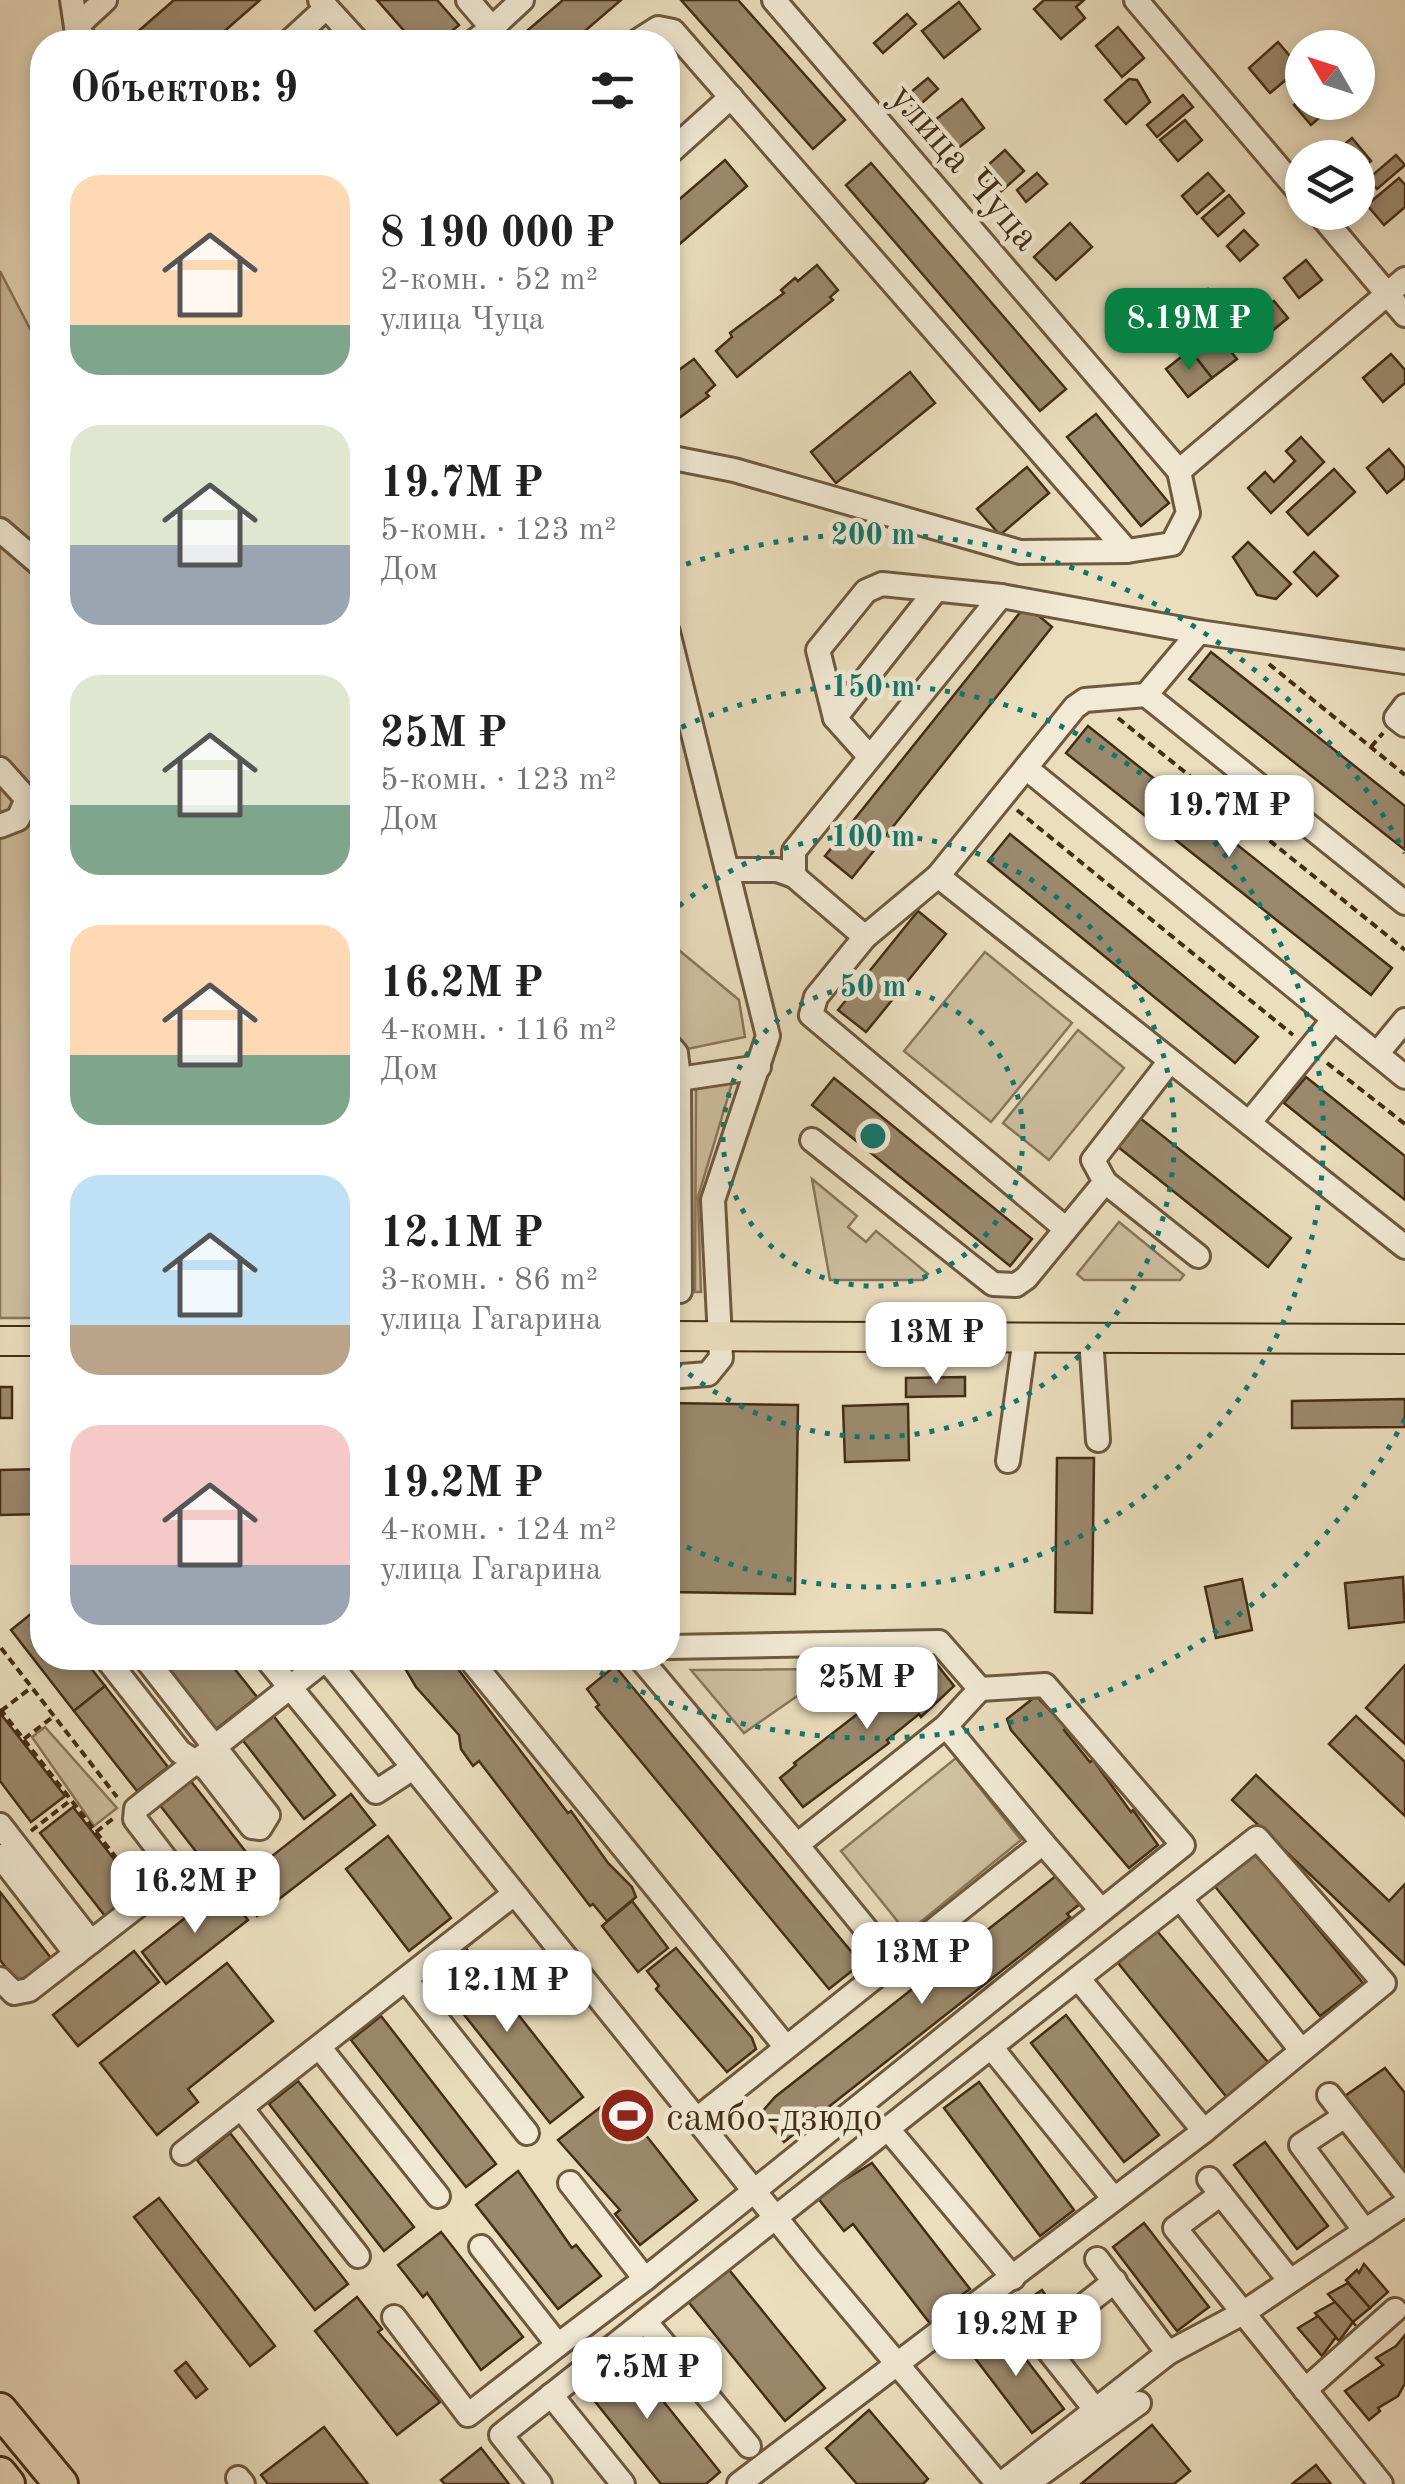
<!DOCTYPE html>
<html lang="ru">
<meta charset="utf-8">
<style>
:root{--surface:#fff;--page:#f6f6f6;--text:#222;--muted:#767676;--accent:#0b8043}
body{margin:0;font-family:"Old Standard TT",serif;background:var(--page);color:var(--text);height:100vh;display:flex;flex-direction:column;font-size:38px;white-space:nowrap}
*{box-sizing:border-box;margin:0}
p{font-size:32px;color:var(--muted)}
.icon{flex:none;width:55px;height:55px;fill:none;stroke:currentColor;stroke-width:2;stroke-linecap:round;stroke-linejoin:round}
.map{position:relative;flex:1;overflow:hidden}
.drawer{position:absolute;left:30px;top:30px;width:650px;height:1640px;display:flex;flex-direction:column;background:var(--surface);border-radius:40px;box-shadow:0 5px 15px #0003}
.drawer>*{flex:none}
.needle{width:65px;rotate:309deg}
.buttons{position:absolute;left:1285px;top:30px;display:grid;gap:20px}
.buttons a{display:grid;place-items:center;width:90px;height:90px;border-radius:50%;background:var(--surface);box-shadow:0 5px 15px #0003;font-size:50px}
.price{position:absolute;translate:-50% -85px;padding:0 22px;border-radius:20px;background:#fff;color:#222;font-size:32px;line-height:65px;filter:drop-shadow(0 2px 5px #0008)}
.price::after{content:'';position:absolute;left:50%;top:60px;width:30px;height:22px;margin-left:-15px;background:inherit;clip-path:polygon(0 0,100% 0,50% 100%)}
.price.active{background:var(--accent);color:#fff}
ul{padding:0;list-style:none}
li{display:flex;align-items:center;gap:30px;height:250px;padding:0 40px}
li span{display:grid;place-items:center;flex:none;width:280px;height:200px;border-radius:30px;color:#555}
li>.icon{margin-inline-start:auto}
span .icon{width:120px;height:120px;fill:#fffc;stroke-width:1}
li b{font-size:42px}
h2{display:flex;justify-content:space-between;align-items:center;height:120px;padding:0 40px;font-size:42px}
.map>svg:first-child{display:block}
.green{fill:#cfc0a1;stroke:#8a765b;stroke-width:2.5}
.building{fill:#9b896d;stroke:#442d15;stroke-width:2.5}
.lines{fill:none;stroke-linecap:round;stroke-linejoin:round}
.minor-casing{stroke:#6e593f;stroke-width:28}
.major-casing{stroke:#442d15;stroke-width:32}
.highway-casing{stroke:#442d15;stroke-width:38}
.path{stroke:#442d15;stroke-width:4;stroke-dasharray:8 5;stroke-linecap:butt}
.minor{stroke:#f2ead5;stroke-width:22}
.major{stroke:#ebdebe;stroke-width:28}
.highway{stroke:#ebdebe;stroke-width:32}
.ring{fill:none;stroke:#0f766e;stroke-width:5;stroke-dasharray:5 10}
.labels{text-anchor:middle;stroke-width:9;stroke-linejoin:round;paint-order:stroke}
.street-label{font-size:40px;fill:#442d15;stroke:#f2ead5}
.poi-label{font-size:40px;fill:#442d15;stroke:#f2ead5;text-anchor:start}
.centre{fill:#0f766e;stroke:#f2ead5;stroke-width:5}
.ring-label{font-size:30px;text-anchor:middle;font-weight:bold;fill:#0f766e;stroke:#f2ead5;stroke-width:9;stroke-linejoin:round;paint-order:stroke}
</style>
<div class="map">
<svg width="1405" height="2484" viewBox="0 0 1405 2484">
<rect width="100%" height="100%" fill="#ebdebe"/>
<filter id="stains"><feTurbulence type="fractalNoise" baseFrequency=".002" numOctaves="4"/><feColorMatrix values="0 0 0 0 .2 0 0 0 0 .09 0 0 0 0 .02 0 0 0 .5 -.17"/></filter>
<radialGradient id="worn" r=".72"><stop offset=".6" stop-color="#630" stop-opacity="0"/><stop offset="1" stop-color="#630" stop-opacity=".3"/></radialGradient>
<g class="green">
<polygon points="0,271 42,352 42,1318 0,1318"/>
<polygon points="668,941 739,1000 745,1037 668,1053"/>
<polygon points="985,952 1072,1023 991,1122 904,1051"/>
<polygon points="1078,1030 1124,1068 1049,1160 1003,1123"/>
<polygon points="733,1080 698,1197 701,1292 695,1292 696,1090 699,1085"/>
<polygon points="812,1179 857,1216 848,1227 866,1242 876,1231 928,1274 923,1280 830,1280"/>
<polygon points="1119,1222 1184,1275 1180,1280 1084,1280 1077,1274"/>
<polygon points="836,1669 744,1733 691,1670"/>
<polygon points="45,1727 117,1808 94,1826 32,1737"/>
<polygon points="956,1758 1021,1840 907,1933 841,1851"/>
</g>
<g class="building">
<polygon points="174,0 260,0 212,42 140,42 134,35"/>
<polygon points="377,0 437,0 459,25 439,42 414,42"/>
<polygon points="563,0 621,0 572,42 514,42"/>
<polygon points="681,0 738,0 845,120 813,149"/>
<polygon points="1044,0 1084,0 1076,7 1085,18 1061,39 1034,9"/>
<polygon points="959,2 980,29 944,58 922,31"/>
<polygon points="907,14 916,24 883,53 874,43"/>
<polygon points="1118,27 1144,58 1122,77 1096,46"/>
<polygon points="1278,42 1300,68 1270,93 1249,68"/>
<polygon points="928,78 938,89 915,109 905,97"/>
<polygon points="1129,79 1137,80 1150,102 1126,124 1105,100"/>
<polygon points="1183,95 1193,107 1157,137 1147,125"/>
<polygon points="1302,98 1302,102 1337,102 1311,125 1294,105"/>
<polygon points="962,99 984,128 957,149 935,120"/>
<polygon points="1185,120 1202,140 1178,161 1160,140"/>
<polygon points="1352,138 1371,161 1358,173 1358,158 1328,158"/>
<polygon points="1005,150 1024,171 998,194 979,173"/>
<polygon points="1396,155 1405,165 1377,189 1368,179"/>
<polygon points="725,160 747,186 668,254 668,209"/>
<polygon points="871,163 1066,389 1040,411 846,185"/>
<polygon points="1037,173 1047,184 1026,202 1017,190"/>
<polygon points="1208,173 1224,191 1197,214 1182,196"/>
<polygon points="1399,178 1405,185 1405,207 1384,225 1367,205"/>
<polygon points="1229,195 1244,213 1218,236 1202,218"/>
<polygon points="1070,223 1092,247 1056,280 1034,257"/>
<polygon points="1244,230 1258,245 1240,261 1227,246"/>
<polygon points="1306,260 1322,280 1299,298 1284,278"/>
<polygon points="817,265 838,290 830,297 833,300 737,377 716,351 732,337 730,333 784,293 781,290 795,278 798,281"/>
<polygon points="1208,289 1227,312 1201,334 1182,311"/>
<polygon points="1274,301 1288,318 1272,331 1257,314"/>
<polygon points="1154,307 1168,323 1141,347 1127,330"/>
<polygon points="1257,314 1272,331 1256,344 1242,327"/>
<polygon points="1214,331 1237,359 1212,378 1190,350"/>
<polygon points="1190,350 1212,378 1188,397 1166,369"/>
<polygon points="1391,354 1405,370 1405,383 1383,402 1363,378"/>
<polygon points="694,359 715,385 706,393 709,396 668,426 668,378"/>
<polygon points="910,372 935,403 836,483 811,452"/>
<polygon points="1096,414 1169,503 1141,526 1067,437"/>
<polygon points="1301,437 1324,462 1271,513 1248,488 1265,472 1274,482 1295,461 1286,451"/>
<polygon points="1389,449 1405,468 1405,478 1387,493 1367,468"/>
<polygon points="1027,467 1049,493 1000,535 977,509"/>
<polygon points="1334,469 1355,492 1308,535 1287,512"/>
<polygon points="1248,542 1291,584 1276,599 1257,595 1233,557"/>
<polygon points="1314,552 1338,576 1317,596 1294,572"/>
<polygon points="1026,605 1052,627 852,878 825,856"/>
<polygon points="1211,652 1405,806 1405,850 1189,679"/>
<polygon points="1088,726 1392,968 1371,995 1066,753"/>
<polygon points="1010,834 1258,1037 1235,1063 988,861"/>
<polygon points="918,911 946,934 866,1032 838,1010"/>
<polygon points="1306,1077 1405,1156 1405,1200 1284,1103"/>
<polygon points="834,1078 1032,1239 1010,1266 812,1105"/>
<polygon points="1140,1118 1291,1238 1268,1267 1117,1146"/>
<polygon points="965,1377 965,1396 906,1397 906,1378"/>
<rect x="0" y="1387" width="12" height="31"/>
<polygon points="1405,1399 1405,1427 1292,1428 1292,1401"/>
<polygon points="668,1403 798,1405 795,1594 668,1592"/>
<polygon points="908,1404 909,1460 845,1462 843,1406"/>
<polygon points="1057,1458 1094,1458 1092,1613 1055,1612"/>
<polygon points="42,1469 42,1514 0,1515 0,1470"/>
<polygon points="1403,1577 1405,1622 1349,1628 1345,1583"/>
<polygon points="1242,1579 1252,1630 1216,1638 1205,1587"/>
<polygon points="42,1605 42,1658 83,1658 105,1686 74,1711 11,1630"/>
<polygon points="931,1657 954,1686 921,1717 919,1714 887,1740 889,1743 803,1807 780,1778 796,1765 794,1763"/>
<polygon points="159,1658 226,1658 257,1697 215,1730"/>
<polygon points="421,1658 451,1660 568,1813 571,1811 608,1863 632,1887 636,1897 607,1921 593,1904 590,1906 479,1761 473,1766 461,1749 459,1735 416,1687 406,1670"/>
<polygon points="1405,1665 1405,1744 1366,1708"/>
<polygon points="615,1666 854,1955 858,1966 829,1989 596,1707 599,1705 587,1689"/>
<polygon points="105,1686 168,1767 137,1791 74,1711"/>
<polygon points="1036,1696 1067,1728 1064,1730 1090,1762 1093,1760 1131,1812 1133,1810 1158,1845 1129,1868 1011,1730 1007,1719"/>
<polygon points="0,1713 65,1796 31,1822 0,1781"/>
<polygon points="272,1714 335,1795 304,1819 241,1738"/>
<polygon points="1356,1716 1405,1762 1405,1816 1329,1744"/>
<polygon points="1256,1775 1389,1901 1405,1884 1405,1965 1232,1800"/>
<polygon points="190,1780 253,1861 222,1885 159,1804"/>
<polygon points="351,1794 375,1825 257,1916 234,1886"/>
<polygon points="73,1807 139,1891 105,1916 40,1833"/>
<polygon points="388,1836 451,1918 409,1951 346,1869"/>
<polygon points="1249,1846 1363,1983 1320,2016 1209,1879"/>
<polygon points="1061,1872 1084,1901 1067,1914 1070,1917 784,2142 761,2113 775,2097"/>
<polygon points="223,1888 248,1920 166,1984 142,1952"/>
<polygon points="0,1892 51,1958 18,1984 0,1960"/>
<polygon points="632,1901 668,1948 638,1972 602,1926"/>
<polygon points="1157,1931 1272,2067 1229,2100 1118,1963"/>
<polygon points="465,1947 583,2097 550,2123 431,1973"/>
<polygon points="676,1948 752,2038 756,2049 727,2072 656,1989 659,1986 647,1971"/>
<polygon points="134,1951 159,1982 78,2046 53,2015"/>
<polygon points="227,1963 273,2021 188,2089 198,2102 157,2135 100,2063"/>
<polygon points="1066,2015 1159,2135 1124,2162 1031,2043"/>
<polygon points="381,2016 496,2164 466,2187 351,2040"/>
<polygon points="1385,2068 1405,2093 1405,2177 1342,2098"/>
<polygon points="298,2081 414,2227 384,2251 269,2104"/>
<polygon points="979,2082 1074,2210 1040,2236 944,2108"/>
<polygon points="615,2096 697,2200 640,2245 615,2214 620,2210 558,2140"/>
<polygon points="230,2133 348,2284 315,2310 197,2160"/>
<polygon points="1265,2142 1328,2226 1297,2249 1234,2165"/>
<polygon points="872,2163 970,2289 943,2309 948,2314 932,2326 853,2224 844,2231 817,2197"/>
<polygon points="518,2171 572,2248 576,2245 601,2276 558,2309 476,2205"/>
<polygon points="159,2198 275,2346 250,2366 134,2217"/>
<polygon points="1144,2223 1209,2307 1177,2331 1113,2247"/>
<polygon points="441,2232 523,2337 481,2370 427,2293 423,2297 398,2265"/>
<polygon points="1364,2264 1388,2292 1370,2308 1346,2280 1357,2270 1359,2273"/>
<polygon points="726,2266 825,2388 785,2421 686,2299"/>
<polygon points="1348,2283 1370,2308 1353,2322 1356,2326 1328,2294"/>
<polygon points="1042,2290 1055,2309 1043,2317 1030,2298"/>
<polygon points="357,2297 382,2329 378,2332 440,2402 397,2435 315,2331"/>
<polygon points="1030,2298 1043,2317 1031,2326 1017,2307"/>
<polygon points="1335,2302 1353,2322 1339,2341 1315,2313"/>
<polygon points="1318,2316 1336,2337 1322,2356 1298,2328"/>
<polygon points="999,2324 1064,2409 1032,2433 968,2349"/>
<polygon points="1405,2335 1405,2383 1398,2396 1378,2408 1380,2411 1369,2420 1345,2391 1383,2365 1376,2358 1396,2346"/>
<polygon points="619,2346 720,2472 706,2484 661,2484 577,2379"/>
<polygon points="186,2362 207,2389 196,2398 175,2371"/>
<polygon points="869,2410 928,2479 923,2484 857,2484 826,2448"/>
<polygon points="1152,2425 1190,2471 1174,2484 1081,2484"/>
<polygon points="324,2427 368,2484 268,2484 261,2475"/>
<polygon points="481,2448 509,2484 445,2484 441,2480"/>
<polygon points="1316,2465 1331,2484 1292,2484"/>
</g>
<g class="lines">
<defs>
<g id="minor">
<polyline points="72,0 76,27 87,42"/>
<polyline points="320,0 358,42"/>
<polyline points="468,0 492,28 473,42"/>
<polyline points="1136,0 1302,195"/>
<polyline points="76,27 105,0"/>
<polyline points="492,28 522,0"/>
<polyline points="289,42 326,8"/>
<polyline points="636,42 658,28 673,31 1127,551"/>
<polyline points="668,154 731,97"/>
<polyline points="1318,212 1405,315"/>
<polyline points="668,457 734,470 1020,552 1127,551 1172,544 1188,513 1179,471 774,0"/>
<polyline points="1179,471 1405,279"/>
<polyline points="0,530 42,566"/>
<polyline points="668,632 768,1036 713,1200 721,1358 708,1374 668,1377"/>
<polyline points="1146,695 1199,632"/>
<polyline points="1405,706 1396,718 1405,725"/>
<polyline points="835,718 936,590"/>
<polyline points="869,756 835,718 818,650 866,591 882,584 1001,596 1199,632 1405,662"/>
<polyline points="1026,768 1405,1077"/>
<polyline points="0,769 27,799 18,819 0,826"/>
<polyline points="728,870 777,870 794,876"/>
<polyline points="938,876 1405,1247"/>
<polyline points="865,937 794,876 794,851 1001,596"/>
<polyline points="668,1044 676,1053 679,1079 680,1291"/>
<polyline points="1377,1054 1405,1020"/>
<polyline points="1170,1061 1093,1160 1105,1182 1198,1256"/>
<polyline points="679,1079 759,1067"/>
<polyline points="1249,1123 1334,1019"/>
<polyline points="812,1140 993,1284 1016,1285 1026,1278 1105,1182"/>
<polyline points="1066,1229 811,1015 816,997 865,937 938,876 1075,707 1085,700 1146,695 1405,903"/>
<polyline points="1091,1338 1098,1440"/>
<polyline points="1008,1461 1025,1337"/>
<polyline points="668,1647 939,1642 980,1689 946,1726"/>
<polyline points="106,1658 180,1752 207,1769 252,1827 260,1828 268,1815 145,1658"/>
<polyline points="266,1658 376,1792 413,1768"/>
<polyline points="325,1658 809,2259 998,2484"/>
<polyline points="469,1658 785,2046"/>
<polyline points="640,1658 797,1845"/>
<polyline points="0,1825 91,1942"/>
<polyline points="1043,1843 1101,1910"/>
<polyline points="0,1856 76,1954"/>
<polyline points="1180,1898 1301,2050"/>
<polyline points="1078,1978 1257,1838 1384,1983 1204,2131"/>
<polyline points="0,1979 14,1993 29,1990 163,1886 170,1870 168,1862 135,1819 136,1809 326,1659"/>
<polyline points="406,1980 527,2133"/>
<polyline points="991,2047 1114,2199"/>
<polyline points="320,2048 438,2196"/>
<polyline points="1329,2095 1405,2192"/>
<polyline points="242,2109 358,2256"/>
<polyline points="1345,2116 1301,2145 1365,2231"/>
<polyline points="697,2119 1043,1843 946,1726 797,1845 893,1962"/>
<polyline points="888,2129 1013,2278"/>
<polyline points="183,2153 514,1894"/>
<polyline points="1209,2179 1290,2281"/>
<polyline points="570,2183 645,2279 1183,1845 1045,1685 980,1689"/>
<polyline points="1221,2194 1175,2228 1381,2484"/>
<polyline points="481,2247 558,2345 645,2279"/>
<polyline points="1097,2259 1168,2353"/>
<polyline points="394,2317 468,2415 558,2345"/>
<polyline points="1305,2390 1395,2310"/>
<polyline points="551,2395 623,2484"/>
<polyline points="1094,2408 1040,2340 1115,2281"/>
<polyline points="238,2478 243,2484"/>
<polyline points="540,2484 501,2435 645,2321"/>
<polyline points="739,2484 1204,2131 1078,1978 645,2321 749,2446"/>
<polyline points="1001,2484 1168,2353 1243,2313 1405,2204"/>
<polyline points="1027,2484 1139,2403"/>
</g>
<g id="major">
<polyline points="668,1336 1405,1339"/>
<polyline points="0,1341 42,1341"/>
</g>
<g id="highway">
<polyline points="0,2410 61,2484"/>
<polyline points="0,2474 8,2484"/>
</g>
</defs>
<use href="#minor" class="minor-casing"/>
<use href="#major" class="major-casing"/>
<use href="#highway" class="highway-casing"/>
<g class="path">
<polyline points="1269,664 1405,775"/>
<polyline points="1118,718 1405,950"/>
<polyline points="1371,747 1383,733"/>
<polyline points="1017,810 1293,1035"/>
<polyline points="1327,1063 1405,1124"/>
<polyline points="1,1648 117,1797"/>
<polyline points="0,1709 135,1882"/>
<polyline points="1,1711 32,1687"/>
<polyline points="24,1739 54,1716"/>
<polyline points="31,1831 71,1800"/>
<polyline points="96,1832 115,1817"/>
</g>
<use href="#minor" class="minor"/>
<use href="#major" class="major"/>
<use href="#highway" class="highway"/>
</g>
<g class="ring">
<circle cx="873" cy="1136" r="150"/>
<path d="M668 916A301 301 0 1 1 668 1356"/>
<path d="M668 734A451 451 0 1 1 668 1538"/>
<path d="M1405 1419A602 602 0 0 1 577 1660M672 569A602 602 0 0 1 1405 853"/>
</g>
<defs>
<symbol id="stadium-disc" viewBox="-11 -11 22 22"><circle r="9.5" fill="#8f2418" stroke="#f2ead5"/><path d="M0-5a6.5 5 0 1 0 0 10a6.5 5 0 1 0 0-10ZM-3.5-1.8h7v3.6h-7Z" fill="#fff"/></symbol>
</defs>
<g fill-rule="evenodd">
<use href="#stadium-disc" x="596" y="2084" width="63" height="63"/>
</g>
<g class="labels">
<g class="street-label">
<text transform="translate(966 166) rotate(49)" y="14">улица Чуца</text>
</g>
<g class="poi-label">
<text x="666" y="2130">самбо-дзюдо</text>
</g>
</g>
<circle cx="873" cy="1136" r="15" class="centre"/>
<g class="ring-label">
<text x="873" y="544">200 m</text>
<text x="873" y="696">150 m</text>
<text x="873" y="846">100 m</text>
<text x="873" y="996">50 m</text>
</g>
<rect width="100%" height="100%" filter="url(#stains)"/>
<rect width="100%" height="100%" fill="url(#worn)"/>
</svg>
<div class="buttons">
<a><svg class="needle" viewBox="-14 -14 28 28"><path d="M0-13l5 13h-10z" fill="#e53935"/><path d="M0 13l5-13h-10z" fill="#767676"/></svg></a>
<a><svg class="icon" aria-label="layers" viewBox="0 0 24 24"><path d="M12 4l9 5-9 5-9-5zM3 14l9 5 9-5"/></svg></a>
</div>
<b class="price active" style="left:1189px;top:373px">8.19M ₽</b>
<b class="price" style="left:1229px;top:860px">19.7M ₽</b>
<b class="price" style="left:936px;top:1387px">13M ₽</b>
<b class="price" style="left:867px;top:1732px">25M ₽</b>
<b class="price" style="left:195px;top:1936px">16.2M ₽</b>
<b class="price" style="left:922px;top:2007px">13M ₽</b>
<b class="price" style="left:507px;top:2035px">12.1M ₽</b>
<b class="price" style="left:1016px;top:2379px">19.2M ₽</b>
<b class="price" style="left:647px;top:2422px">7.5M ₽</b>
<section class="drawer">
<h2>Объектов: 9<svg class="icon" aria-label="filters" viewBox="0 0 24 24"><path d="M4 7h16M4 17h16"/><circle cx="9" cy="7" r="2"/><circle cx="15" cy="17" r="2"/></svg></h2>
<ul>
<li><span style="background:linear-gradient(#ffd9b3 75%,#7fa58c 0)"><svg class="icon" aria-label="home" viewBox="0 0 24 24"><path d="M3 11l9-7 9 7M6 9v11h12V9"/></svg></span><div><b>8 190 000 ₽</b><p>2-комн. · 52 m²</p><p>улица Чуца</p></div></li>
<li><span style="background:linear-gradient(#dfe7d0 60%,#9aa5b1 0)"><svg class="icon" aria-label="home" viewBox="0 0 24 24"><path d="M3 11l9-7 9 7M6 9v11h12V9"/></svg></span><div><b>19.7M ₽</b><p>5-комн. · 123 m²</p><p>Дом</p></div></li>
<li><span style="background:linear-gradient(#dfe7d0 65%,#7fa58c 0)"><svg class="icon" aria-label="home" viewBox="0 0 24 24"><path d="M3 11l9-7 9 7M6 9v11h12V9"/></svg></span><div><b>25M ₽</b><p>5-комн. · 123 m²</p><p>Дом</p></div></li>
<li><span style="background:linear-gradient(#ffd9b3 65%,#7fa58c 0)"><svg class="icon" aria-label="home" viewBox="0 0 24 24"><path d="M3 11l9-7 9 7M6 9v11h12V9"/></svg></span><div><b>16.2M ₽</b><p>4-комн. · 116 m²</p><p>Дом</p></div></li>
<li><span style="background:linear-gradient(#bfe0f5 75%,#b9a48a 0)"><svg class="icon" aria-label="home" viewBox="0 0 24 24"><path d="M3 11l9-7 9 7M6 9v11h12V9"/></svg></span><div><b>12.1M ₽</b><p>3-комн. · 86 m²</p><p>улица Гагарина</p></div></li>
<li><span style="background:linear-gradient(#f6c9c9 70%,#9aa5b1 0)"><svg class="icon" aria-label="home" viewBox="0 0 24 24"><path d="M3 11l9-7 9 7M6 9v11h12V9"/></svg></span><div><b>19.2M ₽</b><p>4-комн. · 124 m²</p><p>улица Гагарина</p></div></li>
</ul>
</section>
</div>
